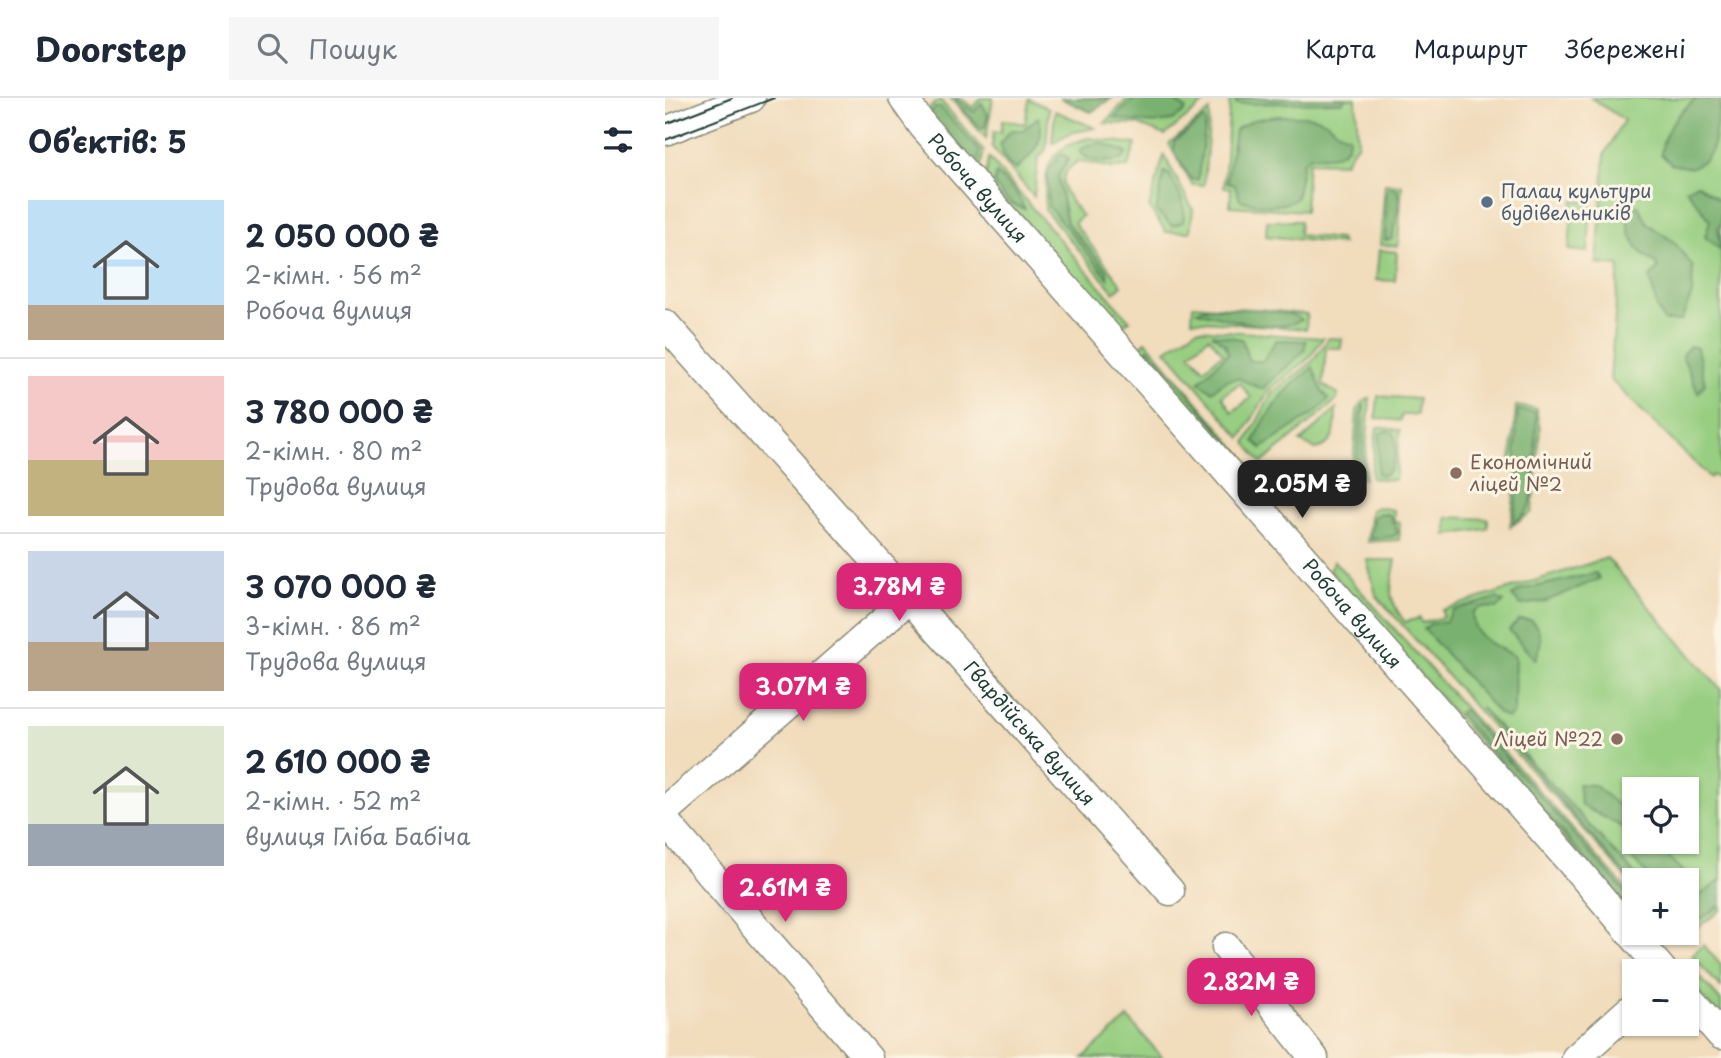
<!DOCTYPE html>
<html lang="uk">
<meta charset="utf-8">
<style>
:root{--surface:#fff;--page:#f6f6f7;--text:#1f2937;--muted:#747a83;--line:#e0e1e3;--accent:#db2777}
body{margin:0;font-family:"Playpen Sans",sans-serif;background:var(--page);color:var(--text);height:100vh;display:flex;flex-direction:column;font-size:26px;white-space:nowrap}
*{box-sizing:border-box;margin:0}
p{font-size:23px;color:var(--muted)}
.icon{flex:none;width:38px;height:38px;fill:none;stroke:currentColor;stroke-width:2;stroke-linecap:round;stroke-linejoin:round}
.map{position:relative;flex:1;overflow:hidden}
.side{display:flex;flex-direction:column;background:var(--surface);width:665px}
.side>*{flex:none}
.tools{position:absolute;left:957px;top:679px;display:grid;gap:14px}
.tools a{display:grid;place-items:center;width:77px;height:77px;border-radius:0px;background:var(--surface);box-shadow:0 2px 5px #0004;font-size:35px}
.price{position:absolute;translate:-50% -60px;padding:0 16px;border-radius:14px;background:var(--accent);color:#fff;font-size:23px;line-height:46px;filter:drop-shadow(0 2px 4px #0008)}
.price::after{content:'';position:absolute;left:50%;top:42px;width:21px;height:16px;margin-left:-10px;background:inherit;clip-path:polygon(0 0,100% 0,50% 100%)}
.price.current{background:#222;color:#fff}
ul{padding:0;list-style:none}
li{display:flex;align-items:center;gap:21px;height:175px;padding:0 28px}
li+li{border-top:2px solid var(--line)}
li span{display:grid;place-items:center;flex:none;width:196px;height:140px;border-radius:0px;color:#555}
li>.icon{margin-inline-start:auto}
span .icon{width:84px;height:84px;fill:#fffc;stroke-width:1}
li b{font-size:30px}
h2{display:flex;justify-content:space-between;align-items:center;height:84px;padding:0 28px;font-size:30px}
header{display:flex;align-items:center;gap:42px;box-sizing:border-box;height:98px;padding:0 35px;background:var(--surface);border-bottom:2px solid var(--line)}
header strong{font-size:33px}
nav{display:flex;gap:38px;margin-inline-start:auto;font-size:24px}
.search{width:490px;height:63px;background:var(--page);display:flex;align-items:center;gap:18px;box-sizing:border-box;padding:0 24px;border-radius:0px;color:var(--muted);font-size:26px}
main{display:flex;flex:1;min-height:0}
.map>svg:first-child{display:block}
.green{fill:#97ce81;stroke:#5b865a;stroke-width:2;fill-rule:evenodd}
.forest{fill:#79b16f;stroke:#4c7752;stroke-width:2}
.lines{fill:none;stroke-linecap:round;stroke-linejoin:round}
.minor-casing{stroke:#888c78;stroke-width:31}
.minor{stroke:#fff;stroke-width:28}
.tram{stroke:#1f3d34;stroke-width:2}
.service-dot{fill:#5c6f8a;stroke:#fcf5e5;stroke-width:2.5}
.education-dot{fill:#8d6e63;stroke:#fcf5e5;stroke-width:2.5}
.labels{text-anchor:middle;stroke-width:6;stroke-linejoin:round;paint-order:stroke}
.street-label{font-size:19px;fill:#1f3d34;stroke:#fcf5e5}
.service-label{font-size:19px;fill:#4e5e75;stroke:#fcf5e5;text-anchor:start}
.education-label{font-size:19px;fill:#785e54;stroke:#fcf5e5;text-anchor:start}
</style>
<header>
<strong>Doorstep</strong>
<div class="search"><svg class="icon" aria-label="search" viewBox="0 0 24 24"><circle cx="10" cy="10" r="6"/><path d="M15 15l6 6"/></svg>Пошук</div>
<nav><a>Карта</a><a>Маршрут</a><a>Збережені</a></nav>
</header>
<main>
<section class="side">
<h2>Об’єктів: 5<svg class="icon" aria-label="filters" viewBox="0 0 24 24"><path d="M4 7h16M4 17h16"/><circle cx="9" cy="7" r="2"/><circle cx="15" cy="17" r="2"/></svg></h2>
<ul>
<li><span style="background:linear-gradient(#bfe0f5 75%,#b9a48a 0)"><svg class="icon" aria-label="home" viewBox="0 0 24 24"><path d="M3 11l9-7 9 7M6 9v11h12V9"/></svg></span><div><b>2 050 000 ₴</b><p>2-кімн. · 56 m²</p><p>Робоча вулиця</p></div></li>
<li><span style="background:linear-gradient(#f6c9c9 60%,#c2b280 0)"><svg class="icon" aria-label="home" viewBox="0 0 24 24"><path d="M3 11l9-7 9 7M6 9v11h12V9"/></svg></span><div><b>3 780 000 ₴</b><p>2-кімн. · 80 m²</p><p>Трудова вулиця</p></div></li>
<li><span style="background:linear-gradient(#c9d6e8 65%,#b9a48a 0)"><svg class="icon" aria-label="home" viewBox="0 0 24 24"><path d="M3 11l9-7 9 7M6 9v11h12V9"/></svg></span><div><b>3 070 000 ₴</b><p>3-кімн. · 86 m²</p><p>Трудова вулиця</p></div></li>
<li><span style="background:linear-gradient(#dfe7d0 70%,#9aa5b1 0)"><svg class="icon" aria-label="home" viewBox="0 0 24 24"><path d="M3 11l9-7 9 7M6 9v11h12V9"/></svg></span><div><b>2 610 000 ₴</b><p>2-кімн. · 52 m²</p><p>вулиця Гліба Бабіча</p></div></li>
</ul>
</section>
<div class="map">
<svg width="1056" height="960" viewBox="0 0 1056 960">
<rect width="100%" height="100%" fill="#fcf5e5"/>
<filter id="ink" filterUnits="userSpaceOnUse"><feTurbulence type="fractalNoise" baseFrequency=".0143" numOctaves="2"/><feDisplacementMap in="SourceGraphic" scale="14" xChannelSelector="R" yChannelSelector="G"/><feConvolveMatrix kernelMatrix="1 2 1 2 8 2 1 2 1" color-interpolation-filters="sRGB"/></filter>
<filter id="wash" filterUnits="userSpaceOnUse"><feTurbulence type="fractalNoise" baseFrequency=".00686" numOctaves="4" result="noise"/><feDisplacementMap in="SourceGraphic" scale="28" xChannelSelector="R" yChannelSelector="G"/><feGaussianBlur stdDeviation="1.57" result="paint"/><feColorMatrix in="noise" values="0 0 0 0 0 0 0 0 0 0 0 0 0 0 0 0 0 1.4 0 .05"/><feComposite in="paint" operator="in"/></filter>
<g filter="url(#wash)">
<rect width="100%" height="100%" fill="#f1dcbc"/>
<g class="green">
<polygon points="296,0 308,10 316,0 328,0 321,40 286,1"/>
<polygon points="463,0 545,0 500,37 472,26 440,25"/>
<polygon points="565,0 691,0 693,45 679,65 643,64 640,113 565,108 566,90 559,89"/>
<polygon points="926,0 1056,0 1056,382 1047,377 1045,380 945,281 954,168 932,166 940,56 959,22"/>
<polygon points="364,1 384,10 381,51 373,61 369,99 327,49 329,33 336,34 338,22 360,26"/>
<polygon points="275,2 319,53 314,76 262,12"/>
<polygon points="390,13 430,30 405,35 387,45"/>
<polygon points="545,13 539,87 527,87 504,46"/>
<path d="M 424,40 L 471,46 L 463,69 L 447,70 L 414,63 C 385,80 401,97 417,118 L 409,125 L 457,187 L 449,194 L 380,112 C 380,71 379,51 424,40 Z"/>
<polygon points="499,57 528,112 525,134 501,134 484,109"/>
<polygon points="324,60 465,223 452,230 320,83"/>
<polygon points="720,86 737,87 733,148 715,147"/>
<polygon points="908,102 926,104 923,154 904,152"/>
<polygon points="602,123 635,123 634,137 675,141 677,146 601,138"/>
<polygon points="714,152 732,154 730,183 711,182"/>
<polygon points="528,207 642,216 641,231 527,222"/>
<path d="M 532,231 L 658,240 L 643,261 L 604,292 L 576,340 L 501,252 ZM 544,239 L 558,255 L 539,271 L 525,255 ZM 575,285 L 586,300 L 567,314 L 557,298 Z"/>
<polygon points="664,240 677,241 676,250 661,250 658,287 673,296 672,302 597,365 581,345 607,295 646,265"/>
<polygon points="481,243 620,408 603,404 472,251"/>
<polygon points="713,298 753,301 752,317 737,317 735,323 711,320"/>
<polygon points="705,300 699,381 687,380 692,313 696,305"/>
<polygon points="851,308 871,311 875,331 867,414 845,429 853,368 846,361"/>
<path d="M 671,311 C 670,329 673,346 651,351 L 635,344 Z"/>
<polygon points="712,329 735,332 730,382 706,380"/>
<polygon points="712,409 729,412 729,423 735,424 734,442 702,444 706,412"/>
<polygon points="782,419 823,421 823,431 782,437"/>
<path d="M 942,460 L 1056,592 L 1056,812 L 1016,842 L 1010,835 L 1022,835 L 1022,782 L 970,782 L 969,789 L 711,497 L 702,462 L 731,462 C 725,492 721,499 740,524 L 755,520 L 757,525 L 778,519 L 777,512 ZM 970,691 L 1022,691 L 1022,744 L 970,744 Z"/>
<polygon points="669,463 969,800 969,821 664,472"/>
<polygon points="1038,847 1056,867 1056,890 1027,857"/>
<polygon points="1034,878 1056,903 1056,920 1025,885"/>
<polygon points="463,920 498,960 418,960"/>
</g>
<g class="forest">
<polygon points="395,0 447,0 426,14"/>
<path d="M 470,0 L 510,3 L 521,11 C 507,33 471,23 449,20 Z"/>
<polygon points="571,0 680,0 678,4 571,6"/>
<path d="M 1032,0 L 1056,0 L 1047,52 L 1040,62 L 1026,70 L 1006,66 L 996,56 C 998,31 1013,15 1032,0 Z"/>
<polygon points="291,1 309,14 317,5 323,17 320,29 316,30 291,5"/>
<polygon points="270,10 276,10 315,53 312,69 265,16"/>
<path d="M 611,18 C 626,18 649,16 661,24 C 671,31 672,35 684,38 C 684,60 662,59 645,58 L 638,64 L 631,101 C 613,111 595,108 575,102 L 570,87 L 562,84 L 570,32 L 588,22 Z"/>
<path d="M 373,19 C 383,39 367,59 351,71 C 340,66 338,56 335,45 L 346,32 L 358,32 Z"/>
<polygon points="539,21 541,24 533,82 527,82 509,54 509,44"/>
<path d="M 437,45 L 462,55 L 458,61 C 444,65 424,66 414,53 L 423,47 Z"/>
<polygon points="396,56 404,60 393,79 402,125 442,172 443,180 383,108 383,73"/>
<path d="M 499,74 L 504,76 C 511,89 523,109 518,124 L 507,128 L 491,113 Z"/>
<path d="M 331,75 L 351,94 L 360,111 C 344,107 339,99 329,86 Z"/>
<polygon points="1032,86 1056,103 1056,126 1053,129 1056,152 1040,139 1045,122 1021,91"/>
<polygon points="725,89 733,91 733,113 727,141 720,142 721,95"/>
<path d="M 973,108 L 983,126 L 1009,144 L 1028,169 L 1027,196 L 1016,223 L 999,223 L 992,210 L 985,179 L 993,171 L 991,165 C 969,154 961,133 962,109 Z"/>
<path d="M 539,210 C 562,211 619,208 637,222 C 612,236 558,220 532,213 Z"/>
<polygon points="547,236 577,241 584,263 598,263 611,242 641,243 639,253 597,291 573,280 562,282 547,293 534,284 563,255 560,246"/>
<polygon points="1025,248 1032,250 1040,286 1033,295 1017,257"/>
<polygon points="483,251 517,286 606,398 601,399 478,262 478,254"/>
<path d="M 648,269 L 656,291 L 664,301 L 652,313 L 597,350 L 589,343 C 603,311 621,290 648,269 Z"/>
<polygon points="699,306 697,376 691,376 695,316"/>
<path d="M 853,312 L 870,315 C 873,324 868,393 866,404 C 863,414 856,419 848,425 L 855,375 L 850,355 Z"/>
<path d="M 722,333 L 729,335 C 732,349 731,369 719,377 L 712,376 L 715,335 Z"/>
<polygon points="715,415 725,417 733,434 729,438 705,441 708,419"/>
<polygon points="931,475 934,481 879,504 856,507 847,498 856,492"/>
<path d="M 832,500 L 839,504 L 833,510 L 816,509 L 808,514 C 805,539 830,549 850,558 L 849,614 L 843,620 L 834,616 L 759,531 L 765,526 L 780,524 L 788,512 Z"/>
<path d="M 854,522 L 866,522 C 879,536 877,546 870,562 L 844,532 Z"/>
<polygon points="815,609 975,782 970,782 969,787"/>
<polygon points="798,612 969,804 969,817 793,615"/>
<path d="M 913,686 L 929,687 L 966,718 L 969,722 L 970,744 L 989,744 L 1019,774 L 1013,782 C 983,782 981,777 962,755 L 969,745 L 963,732 L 916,707 Z"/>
<polygon points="1056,782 1056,807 1037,820 1029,820 1022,807"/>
</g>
</g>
<g filter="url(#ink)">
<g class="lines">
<defs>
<g id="minor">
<path id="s1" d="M 238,0 L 258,28 L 911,770 L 998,873"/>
<polyline points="0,33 86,0"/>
<path id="s2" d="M 0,226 L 505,793"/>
<polyline points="0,713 245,500"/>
<polyline points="0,723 203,960"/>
<polyline points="561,849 649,960"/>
<polyline points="1022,898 1056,937"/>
<polyline points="911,960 970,907"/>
</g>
</defs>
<use href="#minor" class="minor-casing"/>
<use href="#minor" class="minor"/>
<g class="tram">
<polyline points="0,26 67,0"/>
<polyline points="0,42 109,0"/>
</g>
</g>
</g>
<circle class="service-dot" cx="822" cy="104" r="7"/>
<g class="education-dot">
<circle cx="791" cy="375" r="7"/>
<circle cx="952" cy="641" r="7"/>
</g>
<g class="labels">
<g class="street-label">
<text dy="7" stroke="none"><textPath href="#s1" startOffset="117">Робоча вулиця</textPath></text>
<text dy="7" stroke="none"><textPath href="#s1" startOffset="684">Робоча вулиця</textPath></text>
<text dy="7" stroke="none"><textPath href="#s2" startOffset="548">Гвардійська вулиця</textPath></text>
</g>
<g class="service-label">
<text x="836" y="100">Палац культури<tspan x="836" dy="22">будівельників</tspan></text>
</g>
<g class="education-label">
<text x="805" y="371">Економічний<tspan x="805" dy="22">ліцей №2</tspan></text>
<text x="938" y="648" text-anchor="end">Ліцей №22</text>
</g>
</g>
</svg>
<div class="tools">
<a><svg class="icon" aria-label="locate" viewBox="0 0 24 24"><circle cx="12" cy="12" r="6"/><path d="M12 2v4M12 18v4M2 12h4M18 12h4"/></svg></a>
<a>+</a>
<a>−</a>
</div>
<b class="price current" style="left:637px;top:422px">2.05M ₴</b>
<b class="price" style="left:234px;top:525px">3.78M ₴</b>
<b class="price" style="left:138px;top:625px">3.07M ₴</b>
<b class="price" style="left:120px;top:826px">2.61M ₴</b>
<b class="price" style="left:586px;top:920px">2.82M ₴</b>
</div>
</main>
